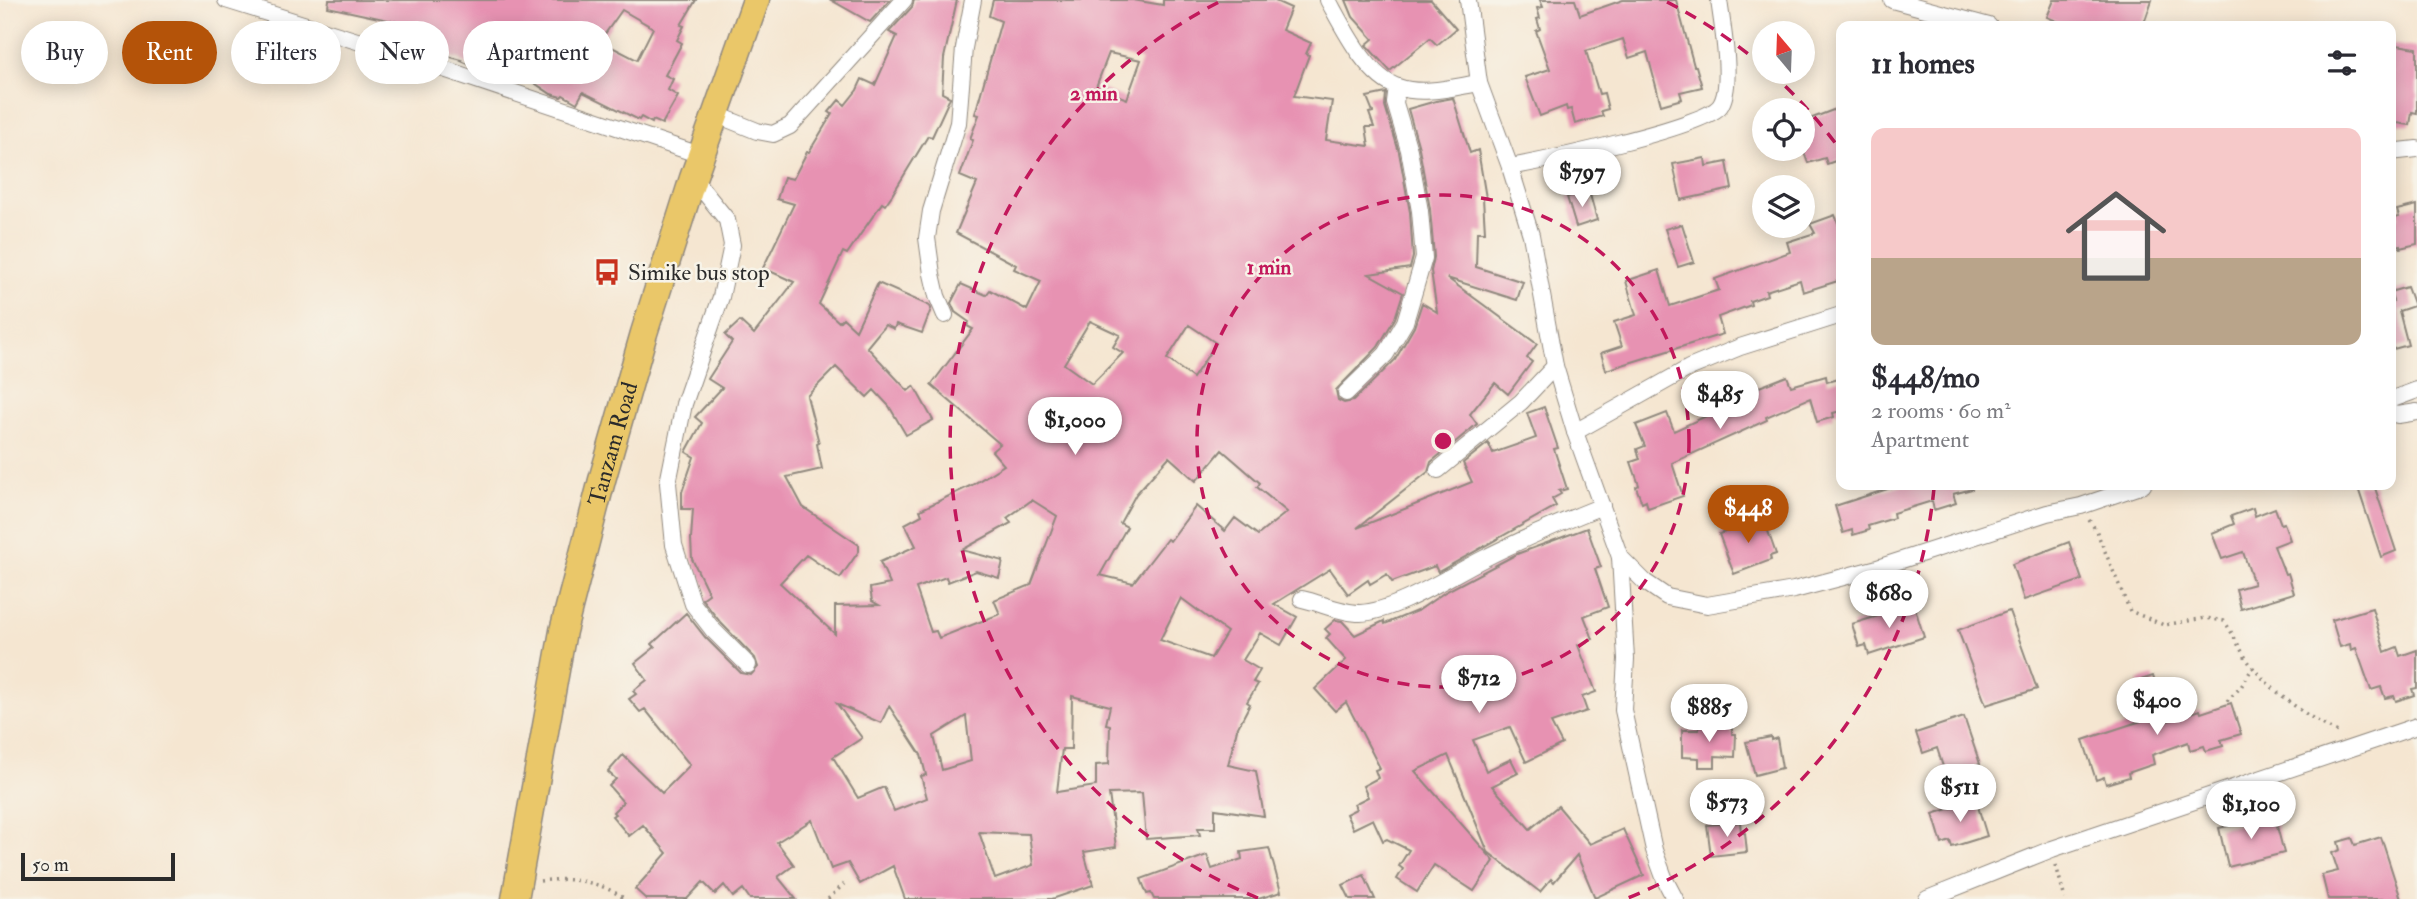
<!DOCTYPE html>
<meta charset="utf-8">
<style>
:root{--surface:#fff;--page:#f2f2f3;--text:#2b2b33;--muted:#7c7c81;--accent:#b45309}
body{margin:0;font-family:"IM FELL Double Pica",serif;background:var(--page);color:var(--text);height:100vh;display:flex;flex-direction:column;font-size:26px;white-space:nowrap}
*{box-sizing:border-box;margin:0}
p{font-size:23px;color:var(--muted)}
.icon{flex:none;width:38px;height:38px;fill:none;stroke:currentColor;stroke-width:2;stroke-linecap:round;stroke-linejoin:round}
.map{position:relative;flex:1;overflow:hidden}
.drawer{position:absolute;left:1836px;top:21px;width:560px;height:469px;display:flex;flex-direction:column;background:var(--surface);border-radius:14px;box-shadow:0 4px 18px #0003}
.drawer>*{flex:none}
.guide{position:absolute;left:21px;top:21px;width:665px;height:63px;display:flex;gap:14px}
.needle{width:46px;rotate:341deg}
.controls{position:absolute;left:1752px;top:21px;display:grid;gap:14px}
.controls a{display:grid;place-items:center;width:63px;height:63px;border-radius:50%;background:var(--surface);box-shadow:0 4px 18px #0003;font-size:35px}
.scale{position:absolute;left:21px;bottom:18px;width:154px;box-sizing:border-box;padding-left:7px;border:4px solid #2b2b2b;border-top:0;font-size:19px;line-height:24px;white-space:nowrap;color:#2b2b2b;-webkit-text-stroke:5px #f7f3e8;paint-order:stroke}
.price{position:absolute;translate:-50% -60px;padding:0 16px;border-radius:24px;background:#fff;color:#222;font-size:23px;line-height:46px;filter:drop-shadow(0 2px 4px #0008)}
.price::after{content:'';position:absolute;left:50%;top:42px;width:21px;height:16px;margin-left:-10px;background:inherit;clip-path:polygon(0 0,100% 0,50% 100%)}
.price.active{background:var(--accent);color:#fff}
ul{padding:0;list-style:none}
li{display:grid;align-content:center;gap:14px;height:371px;padding:0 35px}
li span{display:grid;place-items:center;height:217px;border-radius:14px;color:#555}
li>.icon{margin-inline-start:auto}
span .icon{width:126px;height:126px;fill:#fffc;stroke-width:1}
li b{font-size:30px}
h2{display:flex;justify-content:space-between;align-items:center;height:84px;padding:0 35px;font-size:30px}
.chip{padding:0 24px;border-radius:32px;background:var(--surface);box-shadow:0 4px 18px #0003;font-size:24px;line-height:63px}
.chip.active{background:var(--accent);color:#fff}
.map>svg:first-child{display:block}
.building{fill:#e792b2;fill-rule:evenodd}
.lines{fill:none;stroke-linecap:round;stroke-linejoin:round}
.minor-casing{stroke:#90887e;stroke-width:18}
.trunk-casing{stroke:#90887e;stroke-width:29}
.path{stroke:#90887e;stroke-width:3.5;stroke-dasharray:2 5;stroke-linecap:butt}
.minor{stroke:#fff;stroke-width:16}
.trunk{stroke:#eac769;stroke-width:26}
.ring{fill:none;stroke:#c2185b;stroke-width:3.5;stroke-dasharray:12 9}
.labels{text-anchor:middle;stroke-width:5;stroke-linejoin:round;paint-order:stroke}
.poi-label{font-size:23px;fill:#2b2b2b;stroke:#f7f3e8;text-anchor:start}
.street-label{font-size:23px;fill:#2b2b2b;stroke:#f7f3e8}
.centre{fill:#c2185b;stroke:#f7f3e8;stroke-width:3.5}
.ring-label{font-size:21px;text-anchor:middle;font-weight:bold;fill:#c2185b;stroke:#f7f3e8;stroke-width:5;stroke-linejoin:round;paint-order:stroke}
</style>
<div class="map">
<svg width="2417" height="899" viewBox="0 0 2417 899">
<rect width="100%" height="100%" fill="#f7f3e8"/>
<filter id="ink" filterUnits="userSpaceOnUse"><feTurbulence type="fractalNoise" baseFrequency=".0143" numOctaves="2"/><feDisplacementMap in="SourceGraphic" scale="14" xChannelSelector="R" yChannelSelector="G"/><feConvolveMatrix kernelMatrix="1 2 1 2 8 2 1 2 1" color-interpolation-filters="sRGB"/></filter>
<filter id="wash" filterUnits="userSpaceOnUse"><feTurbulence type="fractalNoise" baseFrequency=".00686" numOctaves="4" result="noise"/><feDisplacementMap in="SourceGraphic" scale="28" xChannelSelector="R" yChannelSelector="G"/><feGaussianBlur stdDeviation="1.57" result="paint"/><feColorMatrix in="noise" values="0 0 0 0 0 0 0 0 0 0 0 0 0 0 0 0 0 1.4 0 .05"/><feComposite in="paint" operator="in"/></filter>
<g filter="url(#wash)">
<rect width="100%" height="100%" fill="#f5e6d1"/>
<g id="blocks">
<g class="building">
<path d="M 329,0 L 696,0 L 681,25 L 684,26 L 677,40 L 682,43 L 665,75 L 673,79 L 668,90 L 678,96 L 662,124 L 653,120 L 652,123 L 641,117 L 639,120 L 583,92 L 577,103 L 563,95 L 561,97 L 551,94 L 518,72 L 515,77 L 500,67 L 498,73 L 486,67 L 484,71 L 461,61 L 462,60 L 405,45 L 411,25 L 328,7 ZM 622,10 L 653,28 L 637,60 L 600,41 Z"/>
<polygon points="831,0 890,0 870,22"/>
<path d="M 914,0 L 957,0 L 944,58 L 942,93 L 950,97 L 949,100 L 932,137 L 928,136 L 892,195 L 885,205 L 882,203 L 847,254 L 843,252 L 819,304 L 839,322 L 843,318 L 856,330 L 878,283 L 930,306 L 931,309 L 922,333 L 896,324 L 894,329 L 885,325 L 867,347 L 908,391 L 914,386 L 933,420 L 906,435 L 889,406 L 874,390 L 867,397 L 836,367 L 807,396 L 819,443 L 817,444 L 822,469 L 787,477 L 803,507 L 859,545 L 859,551 L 840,578 L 806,555 L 780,583 L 835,634 L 835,606 L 879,605 L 872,601 L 870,588 L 890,584 L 880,562 L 916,546 L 905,524 L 922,515 L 920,510 L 972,485 L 1004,465 L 992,451 L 1000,444 L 931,385 L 973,329 L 967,326 L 969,322 L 955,312 L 951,303 L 961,284 L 986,295 L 990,290 L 1027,310 L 1041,281 L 1014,269 L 1016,265 L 956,233 L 977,183 L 960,176 L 973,140 L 970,139 L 979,115 L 975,114 L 1001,21 L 989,16 L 993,0 L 1133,0 L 1163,5 L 1163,0 L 1273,0 L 1291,8 L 1282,30 L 1311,43 L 1306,54 L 1309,55 L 1294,96 L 1332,101 L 1326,140 L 1369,146 L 1366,127 L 1374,127 L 1369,113 L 1373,112 L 1367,97 L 1386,93 L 1385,106 L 1399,152 L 1410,212 L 1413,257 L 1410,268 L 1369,274 L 1403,293 L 1395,318 L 1378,347 L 1336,390 L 1338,400 L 1344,403 L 1353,401 L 1395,360 L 1414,327 L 1422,303 L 1437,312 L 1431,271 L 1434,257 L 1430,209 L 1419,148 L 1408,109 L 1436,101 L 1453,98 L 1470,153 L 1478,150 L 1486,198 L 1483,198 L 1485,232 L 1477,232 L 1476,267 L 1523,282 L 1517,300 L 1447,278 L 1537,344 L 1527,358 L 1532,362 L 1508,394 L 1495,383 L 1470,414 L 1477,424 L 1431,462 L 1428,472 L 1357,528 L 1472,482 L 1463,463 L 1488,443 L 1493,453 L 1536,438 L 1527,413 L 1544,407 L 1558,448 L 1554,449 L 1567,489 L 1559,491 L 1561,494 L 1552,499 L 1556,506 L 1438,572 L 1435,566 L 1392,582 L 1387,574 L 1370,584 L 1368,580 L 1348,594 L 1330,569 L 1274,604 L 1297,617 L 1281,645 L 1260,633 L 1243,660 L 1260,670 L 1253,682 L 1258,684 L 1247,702 L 1250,704 L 1237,729 L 1228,765 L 1256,771 L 1264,816 L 1215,809 L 1215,828 L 1198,828 L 1200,835 L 1146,839 L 1142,793 L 1109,794 L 1116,847 L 1084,852 L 1093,885 L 1052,899 L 905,899 L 893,866 L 860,884 L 848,863 L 831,869 L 812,820 L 777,842 L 794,865 L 778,877 L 796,899 L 750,899 L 743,889 L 733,897 L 724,885 L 715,894 L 703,882 L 687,899 L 646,899 L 635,889 L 667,853 L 643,825 L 629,836 L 612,816 L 615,814 L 613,812 L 623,802 L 609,786 L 616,779 L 608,772 L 623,755 L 662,793 L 690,765 L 645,709 L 640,712 L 629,699 L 636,694 L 633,691 L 647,680 L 635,663 L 655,647 L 652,644 L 686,613 L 705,637 L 741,673 L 751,675 L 758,667 L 755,658 L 721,623 L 702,599 L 709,594 L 692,559 L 691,539 L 693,509 L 682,509 L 682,492 L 694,457 L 686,452 L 702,423 L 695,417 L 722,388 L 708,379 L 732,342 L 725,335 L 740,321 L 754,334 L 794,282 L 763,268 L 794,204 L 777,199 L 784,177 L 793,179 L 807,152 L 809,152 L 832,114 L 829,112 L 839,100 L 845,105 L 857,90 L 862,79 L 875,85 L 897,36 L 889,32 L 912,7 ZM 1109,53 L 1141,60 L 1127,99 L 1096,87 ZM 1090,321 L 1120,335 L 1113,347 L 1123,353 L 1092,384 L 1064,364 ZM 1189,325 L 1216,343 L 1193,378 L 1167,359 ZM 1222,450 L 1260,483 L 1257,487 L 1287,512 L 1258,535 L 1235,518 L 1225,531 L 1196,506 L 1170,541 L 1167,539 L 1133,583 L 1100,575 L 1127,527 L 1120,523 L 1136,494 L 1169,457 L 1196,481 ZM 1032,500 L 1057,516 L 1031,585 L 994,600 L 1000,614 L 939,638 L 936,631 L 931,632 L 916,588 L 946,577 L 948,582 L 976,571 L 999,578 L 1003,561 L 962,550 L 1011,523 L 1007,518 ZM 1181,598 L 1227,632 L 1211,658 L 1160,640 ZM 1072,696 L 1110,706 L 1106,724 L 1110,725 L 1109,764 L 1096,765 L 1096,786 L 1057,792 L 1062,749 L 1071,749 ZM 837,704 L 881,723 L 889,706 L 921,755 L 926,775 L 921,776 L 927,798 L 894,811 L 884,787 L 858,798 L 833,757 L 862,738 ZM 966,716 L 971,761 L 942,770 L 934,736 ZM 979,832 L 1029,834 L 1033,865 L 995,879 Z"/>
<polygon points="1346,0 1431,0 1456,29 1437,45 1430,38 1390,71 1366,45 1373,39 1353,17"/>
<polygon points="1540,0 1575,0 1580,15 1623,0 1676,0 1694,66 1696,66 1702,87 1680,92 1682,99 1661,105 1647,52 1629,58 1623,39 1586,51 1599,94 1604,93 1608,109 1601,111 1603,116 1575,124 1571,109 1567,110 1566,106 1540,116 1525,77 1550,69 1536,31 1540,29 1537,19 1540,18 1537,8 1543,7"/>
<polygon points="2054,0 2152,0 2143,26 2068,26 2047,17"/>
<polygon points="2390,44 2417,48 2417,113 2412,112 2410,125 2390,122"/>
<polygon points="1841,107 1841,159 1827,164 1825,158 1808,163 1802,147 1802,122"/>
<polygon points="1705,158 1706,166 1727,162 1732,189 1681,200 1673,164"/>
<polygon points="1589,191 1597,220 1576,227 1567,197"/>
<polygon points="2417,205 2417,244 2400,248 2400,245 2395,246 2390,219 2399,217 2397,210"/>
<polygon points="1835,215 1841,231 1841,280 1803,292 1800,280 1766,291 1767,295 1750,301 1751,305 1718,317 1723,334 1606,370 1601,353 1622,346 1614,322 1636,315 1626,281 1659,270 1670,306 1719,290 1715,279 1790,252 1787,242 1815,233 1810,224"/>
<polygon points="1682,224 1694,262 1678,267 1665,229"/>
<polygon points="2407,287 2414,306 2399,311 2408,345 2390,350 2390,302 2393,301 2390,292"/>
<polygon points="1787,376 1791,386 1826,376 1827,382 1841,378 1841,411 1833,413 1834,417 1817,422 1810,398 1766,417 1767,420 1672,463 1683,496 1648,508 1646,501 1642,503 1636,487 1639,485 1631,462 1640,459 1637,449 1645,446 1636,425 1667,413 1674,431 1756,393 1754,389"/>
<polygon points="1900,485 1971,485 1972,489 1953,494 1956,503 1934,510 1932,501 1893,513 1894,518 1868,526 1869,530 1853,535 1852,530 1843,533 1835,506"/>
<polygon points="2357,485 2374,485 2396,551 2381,557"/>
<polygon points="2253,508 2255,516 2275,508 2281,524 2284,523 2290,540 2274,546 2285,574 2288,573 2294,593 2241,609 2236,589 2254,584 2243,552 2222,559 2212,533 2234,524 2231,516"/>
<polygon points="1762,514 1776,554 1770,556 1771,560 1734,574 1719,534 1746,525 1744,519"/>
<polygon points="1587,528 1601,567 1595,569 1608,607 1584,616 1593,639 1578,645 1596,692 1582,697 1587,711 1551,723 1562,744 1526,762 1510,727 1473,740 1486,771 1511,759 1518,773 1492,786 1530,829 1558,806 1590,844 1623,829 1644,875 1595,898 1577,855 1554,882 1551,879 1540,892 1488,852 1448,755 1415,771 1494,861 1474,891 1434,865 1417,892 1397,879 1403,869 1399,866 1409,850 1387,839 1383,841 1373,819 1353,829 1346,814 1356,809 1354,804 1368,797 1363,786 1378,778 1375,770 1380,768 1346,702 1335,711 1315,689 1346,660 1326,638 1330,634 1325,629 1335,620 1342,621 1355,635 1384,621 1385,624 1419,610 1445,592 1517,554"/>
<polygon points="2069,542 2082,580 2024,600 2012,564"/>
<polygon points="1914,605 1924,637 1869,655 1866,645 1859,647 1852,624"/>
<polygon points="2372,608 2385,652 2397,647 2400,656 2417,650 2417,688 2412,689 2414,695 2396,701 2394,696 2385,698 2381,687 2371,690 2356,648 2351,650 2350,644 2340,647 2332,620"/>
<polygon points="2009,611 2037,689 1986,705 1958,630"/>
<polygon points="2153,676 2167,721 2200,710 2201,713 2231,703 2241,734 2221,740 2223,746 2206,751 2204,746 2190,750 2188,742 2152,755 2154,764 2128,773 2129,777 2106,784 2104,777 2096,780 2083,740 2150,718 2138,681"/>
<polygon points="1964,717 1980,764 1946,776 1937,748 1923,753 1916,733"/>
<polygon points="1699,724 1732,725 1732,734 1736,734 1735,757 1715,756 1715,767 1699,767 1699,758 1682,757 1682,730 1699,730"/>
<polygon points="1771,737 1771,740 1777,738 1782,768 1755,775 1746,742"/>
<polygon points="1976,800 1987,836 1952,847 1950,841 1942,844 1933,814"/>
<polygon points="2274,815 2284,853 2228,867 2219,828"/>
<polygon points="1740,822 1741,833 1745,833 1747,852 1711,856 1707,825"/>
<polygon points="2381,837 2401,899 2328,899 2322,875 2338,871 2332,853 2340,850 2338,842 2352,838 2355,845"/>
<polygon points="1269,848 1281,892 1258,899 1154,899 1151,893 1147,894 1141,879 1207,855 1212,869 1242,859 1241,852"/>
<polygon points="1364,875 1375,899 1350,899 1343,885"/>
</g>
</g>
</g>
<g filter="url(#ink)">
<use href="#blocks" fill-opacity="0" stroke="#90887e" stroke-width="2"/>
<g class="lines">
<defs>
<g id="minor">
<polyline points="226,0 405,56 700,155"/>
<path d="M 1328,0 C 1343,27 1367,77 1398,87 C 1423,96 1454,87 1479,83"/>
<polyline points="1468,0 1479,83 1510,167 1531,235 1555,366 1575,432 1620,557 1645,582 1667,597 1707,605 1794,590 1874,569 2047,513 2081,506 2143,485"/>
<polyline points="1892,0 1989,26"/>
<polyline points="715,114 757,131 773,134 790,126 904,0"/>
<polyline points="2390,152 2417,149"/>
<path d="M 1510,167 C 1543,161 1705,127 1720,106 C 1734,86 1722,24 1719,0"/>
<polyline points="693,178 727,220 732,245 721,297 684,404 668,483 674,545 693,604 713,630 748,665"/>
<polyline points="945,315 937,296 932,274 927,238 931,211 958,123 964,48 973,0"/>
<polyline points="1346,393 1386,354 1405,322 1424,258 1420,211 1409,150 1395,103 1397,87"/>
<polyline points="2390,400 2417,390"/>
<polyline points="2390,413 2398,415 2417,412"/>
<polyline points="1575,432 1689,368 1740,347 1841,315"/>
<polyline points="1438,470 1521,402 1555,366"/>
<polyline points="1620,557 1626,659 1623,710 1654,850 1665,880 1675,899"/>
<path d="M 1302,599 C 1321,603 1341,613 1360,613 C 1395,612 1451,575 1483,559 C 1522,539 1562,522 1602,506"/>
<polyline points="1927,899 2052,849 2417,726"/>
</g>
<g id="trunk">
<path id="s1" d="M 515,899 L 563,631 L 602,480 L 644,333 L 693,178 L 756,0"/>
</g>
</defs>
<use href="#minor" class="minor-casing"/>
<use href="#trunk" class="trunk-casing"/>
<g class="path">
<path d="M 2089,520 L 2096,530 L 2130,611 L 2164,625 L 2206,618 L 2224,621 C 2233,633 2238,646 2246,658 C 2264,686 2310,720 2340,733"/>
<polyline points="2227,701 2241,687 2253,667"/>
<polyline points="2056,865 2065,899"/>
<path d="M 540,881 C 571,877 600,881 625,899"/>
<polyline points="828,899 844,884"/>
</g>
<use href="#minor" class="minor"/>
<use href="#trunk" class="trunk"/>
</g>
</g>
<g class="ring">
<circle cx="1443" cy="441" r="246"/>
<path d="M1934 488A493 493 0 0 1 1628 898M1258 898A493 493 0 0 1 1219 2M1667 2A493 493 0 0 1 1763 66M1770 72A493 493 0 0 1 1839 148"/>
</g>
<defs>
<symbol id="bus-bare" viewBox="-9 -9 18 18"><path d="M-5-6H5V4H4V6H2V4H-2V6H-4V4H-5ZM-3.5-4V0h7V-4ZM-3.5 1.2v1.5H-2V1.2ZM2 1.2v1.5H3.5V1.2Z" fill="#c8321e" stroke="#f7f3e8" stroke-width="2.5" paint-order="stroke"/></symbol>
</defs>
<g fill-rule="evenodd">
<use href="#bus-bare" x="588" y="253" width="38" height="38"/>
</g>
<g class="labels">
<g class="poi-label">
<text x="628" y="280">Simike bus stop</text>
</g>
<g class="street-label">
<text dy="8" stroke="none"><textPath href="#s1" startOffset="466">Tanzam Road</textPath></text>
</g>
</g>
<circle cx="1443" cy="441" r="10" class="centre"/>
<g class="ring-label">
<text x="1094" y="100">2 min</text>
<text x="1269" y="274">1 min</text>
</g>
</svg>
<div class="controls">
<a><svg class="needle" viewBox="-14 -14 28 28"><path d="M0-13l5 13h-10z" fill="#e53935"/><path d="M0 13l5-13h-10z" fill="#7c7c81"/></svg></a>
<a><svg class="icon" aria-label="locate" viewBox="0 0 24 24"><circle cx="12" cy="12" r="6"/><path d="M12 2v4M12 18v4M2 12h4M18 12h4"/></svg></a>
<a><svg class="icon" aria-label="layers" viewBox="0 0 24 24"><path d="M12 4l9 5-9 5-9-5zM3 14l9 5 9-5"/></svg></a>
</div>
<div class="scale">50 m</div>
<b class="price" style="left:1582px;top:209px">$797</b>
<b class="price" style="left:1720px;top:431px">$485</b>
<b class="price" style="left:1075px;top:457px">$1,000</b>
<b class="price active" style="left:1748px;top:545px">$448</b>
<b class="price" style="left:1889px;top:630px">$680</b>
<b class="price" style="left:1479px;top:715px">$712</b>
<b class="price" style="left:2157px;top:737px">$400</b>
<b class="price" style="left:1709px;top:744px">$885</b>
<b class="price" style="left:1960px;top:824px">$511</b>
<b class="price" style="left:1727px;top:839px">$573</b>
<b class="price" style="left:2251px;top:841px">$1,100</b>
<div class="guide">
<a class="chip">Buy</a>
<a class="chip active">Rent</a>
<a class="chip">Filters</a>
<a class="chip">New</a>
<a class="chip">Apartment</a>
</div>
<section class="drawer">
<h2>11 homes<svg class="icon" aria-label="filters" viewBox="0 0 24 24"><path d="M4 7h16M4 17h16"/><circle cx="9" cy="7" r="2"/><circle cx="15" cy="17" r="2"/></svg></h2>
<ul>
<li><span style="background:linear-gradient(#f6c9c9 60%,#b9a48a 0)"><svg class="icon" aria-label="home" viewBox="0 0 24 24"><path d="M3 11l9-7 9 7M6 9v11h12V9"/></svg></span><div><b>$448/mo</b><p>2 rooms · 60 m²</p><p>Apartment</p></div></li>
</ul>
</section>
</div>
